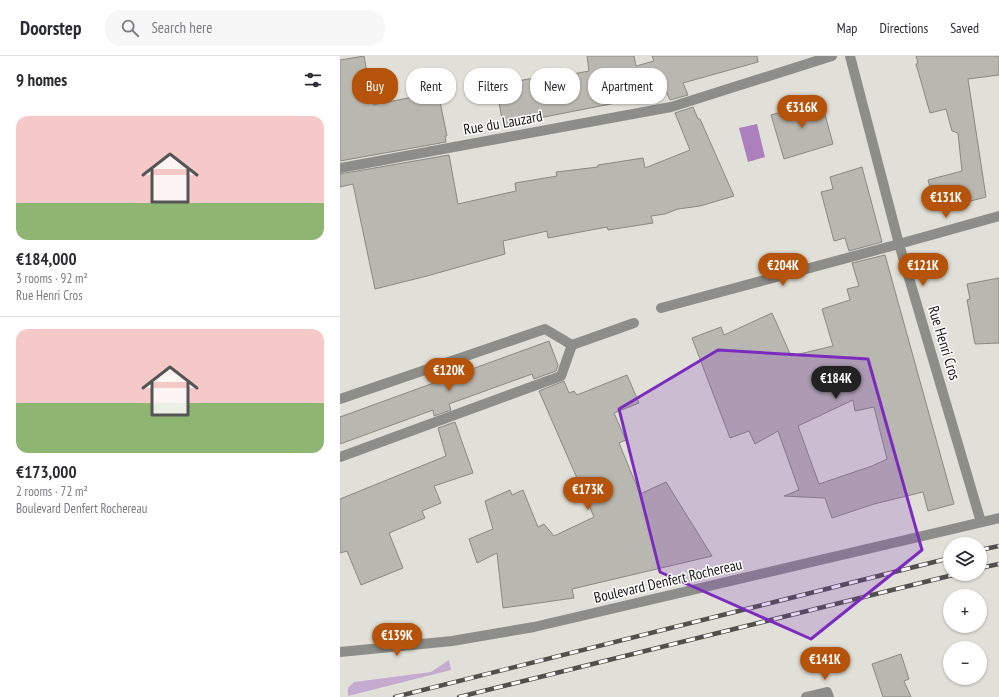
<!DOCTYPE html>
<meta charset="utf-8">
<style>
:root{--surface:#fff;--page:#f7f7f7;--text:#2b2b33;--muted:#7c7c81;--line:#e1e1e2;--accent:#b45309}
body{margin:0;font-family:"PT Sans Narrow",sans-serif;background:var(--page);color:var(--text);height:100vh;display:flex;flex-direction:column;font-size:15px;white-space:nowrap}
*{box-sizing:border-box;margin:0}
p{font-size:13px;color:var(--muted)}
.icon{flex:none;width:22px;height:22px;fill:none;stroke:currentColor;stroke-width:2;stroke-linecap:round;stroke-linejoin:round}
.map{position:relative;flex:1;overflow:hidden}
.panel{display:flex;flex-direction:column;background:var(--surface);width:340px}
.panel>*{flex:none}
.hud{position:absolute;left:12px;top:12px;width:380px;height:36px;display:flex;gap:8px}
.controls{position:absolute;left:603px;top:481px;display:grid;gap:8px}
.controls a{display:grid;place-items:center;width:44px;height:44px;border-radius:50%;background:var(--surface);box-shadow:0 1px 3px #0004;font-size:20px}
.price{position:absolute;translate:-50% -34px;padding:0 9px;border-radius:14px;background:var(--accent);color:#fff;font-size:13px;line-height:26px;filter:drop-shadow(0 1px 2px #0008)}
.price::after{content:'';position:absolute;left:50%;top:24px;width:12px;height:9px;margin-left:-6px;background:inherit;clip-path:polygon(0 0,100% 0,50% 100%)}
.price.on{background:#222;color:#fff}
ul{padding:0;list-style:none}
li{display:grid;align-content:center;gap:8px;height:212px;padding:0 16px}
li+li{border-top:1px solid var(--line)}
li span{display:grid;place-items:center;height:124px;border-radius:12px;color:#555}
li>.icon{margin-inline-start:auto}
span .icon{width:72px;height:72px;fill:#fffc;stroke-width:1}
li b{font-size:17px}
h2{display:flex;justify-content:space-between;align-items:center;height:48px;padding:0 16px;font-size:17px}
.tag{padding:0 14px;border-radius:16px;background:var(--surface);box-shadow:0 1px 3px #0004;font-size:14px;line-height:36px}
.tag.on{background:var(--accent);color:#fff}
header{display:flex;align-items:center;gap:24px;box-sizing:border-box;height:56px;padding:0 20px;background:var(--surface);border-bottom:1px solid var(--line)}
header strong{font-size:19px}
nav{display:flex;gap:22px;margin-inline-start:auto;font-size:14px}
.search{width:280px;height:36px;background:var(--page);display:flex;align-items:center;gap:10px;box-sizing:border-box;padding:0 14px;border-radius:16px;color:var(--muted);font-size:15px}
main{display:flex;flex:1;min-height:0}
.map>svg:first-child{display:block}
.green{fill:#c6abd1}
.water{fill:#ac80bd}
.building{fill:#b8b7b0;stroke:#898982;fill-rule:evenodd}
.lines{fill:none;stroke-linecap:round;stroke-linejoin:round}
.minor{stroke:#8d8d8a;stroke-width:10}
.rail-casing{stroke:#51504c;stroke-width:4.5}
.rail{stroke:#fff;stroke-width:3;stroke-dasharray:9;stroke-linecap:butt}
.marked{fill:#7b2cbf;fill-opacity:0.2;stroke:#7b2cbf;stroke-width:3;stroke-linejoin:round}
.labels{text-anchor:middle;stroke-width:3;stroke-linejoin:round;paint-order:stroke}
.street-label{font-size:15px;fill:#171614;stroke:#fff}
</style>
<header>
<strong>Doorstep</strong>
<div class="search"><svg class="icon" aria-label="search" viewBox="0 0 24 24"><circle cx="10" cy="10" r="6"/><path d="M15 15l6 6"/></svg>Search here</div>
<nav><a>Map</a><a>Directions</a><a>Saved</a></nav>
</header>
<main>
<section class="panel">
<h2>9 homes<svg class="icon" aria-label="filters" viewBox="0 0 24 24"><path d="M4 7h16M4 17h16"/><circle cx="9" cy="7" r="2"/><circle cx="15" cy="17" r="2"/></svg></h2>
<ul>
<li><span style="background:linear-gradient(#f6c9c9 70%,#8fb573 0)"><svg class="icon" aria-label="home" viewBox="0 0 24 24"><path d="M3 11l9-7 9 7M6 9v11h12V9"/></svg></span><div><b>€184,000</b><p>3 rooms · 92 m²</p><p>Rue Henri Cros</p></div></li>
<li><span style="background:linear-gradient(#f6c9c9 60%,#8fb573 0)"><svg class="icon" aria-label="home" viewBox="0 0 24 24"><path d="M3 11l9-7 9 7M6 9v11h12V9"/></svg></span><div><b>€173,000</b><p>2 rooms · 72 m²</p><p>Boulevard Denfert Rochereau</p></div></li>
</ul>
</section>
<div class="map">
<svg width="659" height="641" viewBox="0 0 659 641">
<rect width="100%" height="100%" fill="#e0e0d8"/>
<polygon class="green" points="109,604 111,614 8,640 8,632 14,626 91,616"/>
<polygon class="water" points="417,68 425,101 408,106 399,72"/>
<g class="building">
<polygon points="24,0 33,49 98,36 107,80 105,80 106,86 0,105 0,4"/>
<polygon points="247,0 294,0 296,10 314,5 312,0 417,0 418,6 343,27 348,39 330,44 327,37 163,69 156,29 194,22 194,25 249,15"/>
<polygon points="576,0 659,0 659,19 628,23 646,141 596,154 588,124 622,115 618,77 612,75 606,53 590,57 576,8 578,7"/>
<polygon points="481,44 493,88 444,103 431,59"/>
<polygon points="353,51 358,63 360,63 394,140 360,150 338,153 325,158 311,160 313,167 268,174 267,171 208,182 207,175 163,185 165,198 87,220 35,233 13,128 0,131 0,118 109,99 118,148 176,135 175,127 217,120 216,116 258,111 258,109 303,102 305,112 350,94 335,57"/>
<polygon points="522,111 542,186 509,195 505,182 494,185 481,136 493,133 490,121"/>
<path d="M 545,199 L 614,448 L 588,455 L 583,436 L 534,448 L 492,462 L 485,442 L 444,440 L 459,434 L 438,375 L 415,388 L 409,375 L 390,382 L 352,282 L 381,271 L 384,279 L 432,257 L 451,300 L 493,290 L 482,253 L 510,244 L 507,233 L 519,230 L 512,207 ZM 513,344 L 515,355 L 534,351 L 547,403 L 532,410 L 479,428 L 458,370 Z"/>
<polygon points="659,222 659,287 635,288 627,244 630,243 627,228"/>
<polygon points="209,285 218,309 216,315 194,323 192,318 109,348 111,354 94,360 93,354 0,388 0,361"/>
<polygon points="287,319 299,347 274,357 286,384 279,387 300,438 326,426 372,500 232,533 234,542 163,552 157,497 137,507 129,483 153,473 145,445 170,434 172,439 183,434 198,471 204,468 214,480 254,461 199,335 224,325 229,337 234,335 237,339"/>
<polygon points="115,366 133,417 94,430 101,447 82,455 85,462 49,477 63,512 21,529 7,495 0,497 0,443 106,400 98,372"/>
<polygon points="561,598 569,623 564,625 571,641 543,641 532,608"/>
</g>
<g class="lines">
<g class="minor">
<polyline points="510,0 559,188 641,466"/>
<polyline points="0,112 331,51 492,0"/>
<polyline points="321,252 559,188 659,160"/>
<polyline points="0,343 205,273 232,289"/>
<polyline points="0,401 221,320 232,289 294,267"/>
<polyline points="0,596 112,585 194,571 659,462"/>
<polyline points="466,641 487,636 489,641"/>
</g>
<defs>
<g id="rail">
<polyline points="640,494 659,490"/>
<polyline points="640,512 659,508"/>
<polyline points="55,641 610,502"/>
<polyline points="119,641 617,518"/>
</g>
</defs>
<use href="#rail" class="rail-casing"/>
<use href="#rail" class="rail"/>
</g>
<path class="marked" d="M 378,294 L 528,303 L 582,494 L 471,583 L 320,516 L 279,353 Z"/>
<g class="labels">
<g class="street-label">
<text transform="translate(163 67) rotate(-10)" y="5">Rue du Lauzard</text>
<text transform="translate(604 287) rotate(73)" y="5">Rue Henri Cros</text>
<text transform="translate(328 525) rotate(-13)" y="5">Boulevard Denfert Rochereau</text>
</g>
</g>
</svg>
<div class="controls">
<a><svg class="icon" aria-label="layers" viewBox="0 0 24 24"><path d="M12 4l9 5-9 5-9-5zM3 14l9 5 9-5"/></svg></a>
<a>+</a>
<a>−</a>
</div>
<b class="price" style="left:462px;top:73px">€316K</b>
<b class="price" style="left:606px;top:163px">€131K</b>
<b class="price" style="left:443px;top:231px">€204K</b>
<b class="price" style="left:583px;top:231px">€121K</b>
<b class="price" style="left:109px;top:336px">€120K</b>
<b class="price on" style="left:496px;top:344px">€184K</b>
<b class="price" style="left:248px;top:455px">€173K</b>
<b class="price" style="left:57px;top:601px">€139K</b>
<b class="price" style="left:485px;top:625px">€141K</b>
<div class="hud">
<a class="tag on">Buy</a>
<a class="tag">Rent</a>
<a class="tag">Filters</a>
<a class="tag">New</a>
<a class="tag">Apartment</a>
</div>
</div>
</main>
